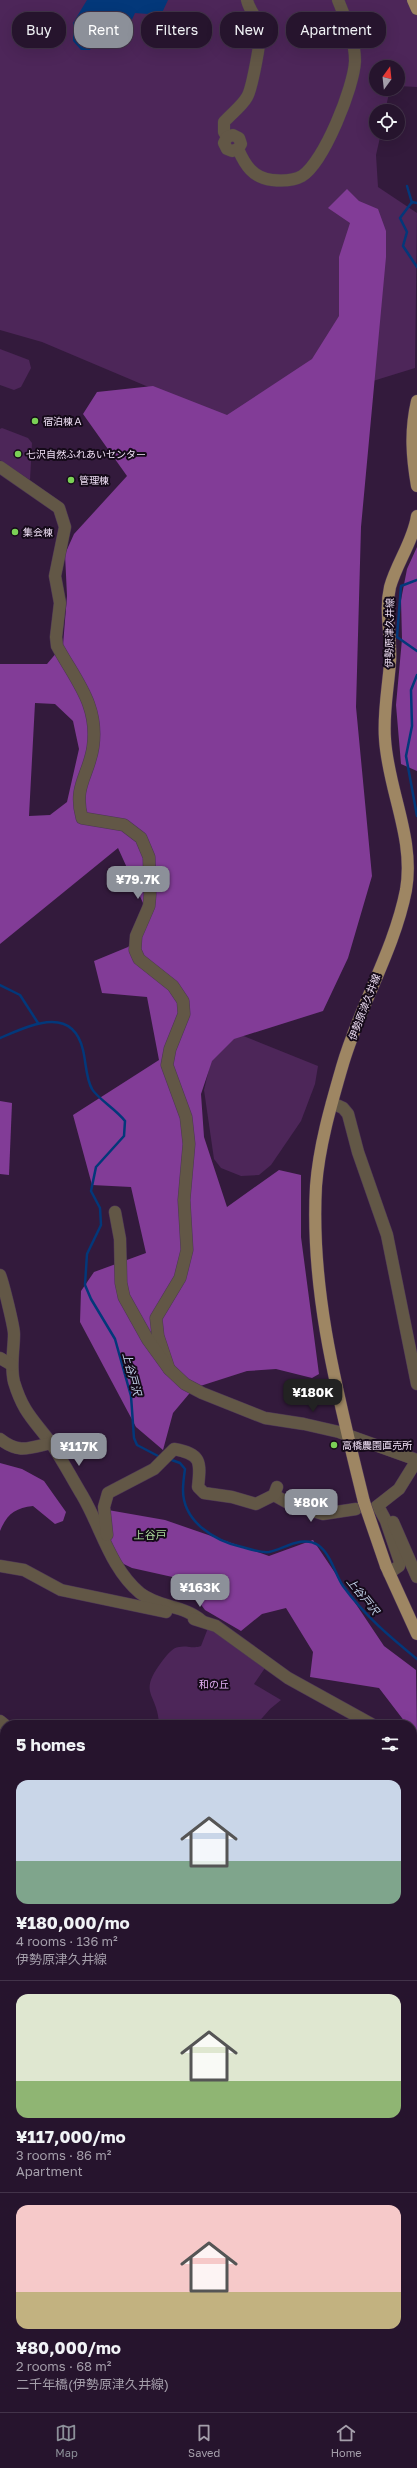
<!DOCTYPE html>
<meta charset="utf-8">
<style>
:root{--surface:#26142d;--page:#322139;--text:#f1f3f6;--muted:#a49eaa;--line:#423349;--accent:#8c9099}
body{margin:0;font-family:"Golos Text","Noto Sans JP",sans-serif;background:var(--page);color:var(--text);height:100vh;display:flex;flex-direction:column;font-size:15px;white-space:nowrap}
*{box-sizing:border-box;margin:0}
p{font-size:13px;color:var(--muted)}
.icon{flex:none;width:22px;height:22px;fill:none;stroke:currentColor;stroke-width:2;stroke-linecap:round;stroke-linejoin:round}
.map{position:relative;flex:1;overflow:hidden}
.sheet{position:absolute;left:0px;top:1720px;width:417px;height:692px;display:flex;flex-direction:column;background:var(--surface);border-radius:16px 16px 0 0;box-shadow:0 4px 16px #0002,0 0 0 1px var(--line)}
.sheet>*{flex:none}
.hud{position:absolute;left:12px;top:12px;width:393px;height:36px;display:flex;gap:8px}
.needle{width:26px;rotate:15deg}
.controls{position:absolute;left:369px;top:60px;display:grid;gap:8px}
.controls a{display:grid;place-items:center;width:36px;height:36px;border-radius:50%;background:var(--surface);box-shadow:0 4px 16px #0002,0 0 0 1px var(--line);font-size:20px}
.price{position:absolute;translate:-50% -34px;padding:0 9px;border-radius:8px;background:var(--accent);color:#fff;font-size:13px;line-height:26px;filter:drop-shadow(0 1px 2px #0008)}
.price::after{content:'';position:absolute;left:50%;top:24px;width:12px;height:9px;margin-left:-6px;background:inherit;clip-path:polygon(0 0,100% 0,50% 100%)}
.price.selected{background:#222;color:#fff}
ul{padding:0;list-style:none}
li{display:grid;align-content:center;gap:8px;height:212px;padding:0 16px}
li+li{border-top:1px solid var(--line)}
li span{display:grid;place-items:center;height:124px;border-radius:12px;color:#555}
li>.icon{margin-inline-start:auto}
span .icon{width:72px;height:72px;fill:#fffc;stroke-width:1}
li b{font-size:17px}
h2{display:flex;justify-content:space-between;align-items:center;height:48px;padding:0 16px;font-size:17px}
.tag{padding:0 14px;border-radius:16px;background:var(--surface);box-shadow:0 4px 16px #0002,0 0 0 1px var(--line);font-size:14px;line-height:36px}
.tag.selected{background:var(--accent);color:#fff}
.dock{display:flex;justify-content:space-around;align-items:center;height:56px;border-top:1px solid var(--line);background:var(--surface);font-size:11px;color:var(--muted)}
.dock a{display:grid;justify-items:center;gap:2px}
.dock .selected{color:var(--accent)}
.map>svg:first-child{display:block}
.green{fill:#4d2659}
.forest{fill:#823c97;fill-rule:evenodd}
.water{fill:#03387a}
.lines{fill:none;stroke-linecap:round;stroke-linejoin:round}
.stream{stroke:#03387a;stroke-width:2.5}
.river{stroke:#03387a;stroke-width:16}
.minor-casing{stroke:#4d3656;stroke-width:13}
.major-casing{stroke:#4d3656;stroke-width:13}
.minor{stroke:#625746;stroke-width:12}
.major{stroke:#9e8663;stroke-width:12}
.major-bridge-casing{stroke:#4d3656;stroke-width:13;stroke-linecap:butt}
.major-bridge{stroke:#9e8663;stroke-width:12}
.poi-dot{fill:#7bd156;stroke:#150a19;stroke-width:1.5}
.labels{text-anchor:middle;stroke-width:4;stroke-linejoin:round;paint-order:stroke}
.poi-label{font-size:10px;fill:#f0e0f6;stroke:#150a19;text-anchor:start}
.street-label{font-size:10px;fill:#f0e0f6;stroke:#150a19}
.park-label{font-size:10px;fill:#e7b3f9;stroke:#150a19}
.water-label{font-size:11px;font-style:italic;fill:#c1d1e8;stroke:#150a19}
.neighbourhood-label{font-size:11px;fill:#afde9d;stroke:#150a19}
</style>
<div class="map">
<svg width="417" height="2412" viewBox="0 0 417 2412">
<rect width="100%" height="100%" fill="#331a3c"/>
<g class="green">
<polygon points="0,0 417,0 417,87 398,86 398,67 376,67 376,89 390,89 385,111 376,111 376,133 381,133 376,155 378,187 417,213 415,368 334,393 229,421 42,342 0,330"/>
<polygon points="0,349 29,360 31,368 21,387 14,390 0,385"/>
<polygon points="2,428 28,438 32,443 30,480 0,460 0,429"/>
<polygon points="231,1031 318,1066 315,1084 301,1121 271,1165 259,1175 241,1176 221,1168 214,1159 204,1090 215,1044"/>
<path d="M 208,1628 L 267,1665 L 254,1684 L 281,1700 L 270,1709 L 256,1725 L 159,1725 C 158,1692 136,1695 163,1660 C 168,1654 172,1648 179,1647 C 186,1645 194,1649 201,1646 Z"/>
</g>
<g class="forest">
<path d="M 347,189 L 359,201 L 378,209 L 386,231 L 386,257 L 361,527 L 356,707 L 372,876 L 348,958 L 323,1011 L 234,1039 L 212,1061 L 201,1094 L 204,1137 L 227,1207 L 279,1170 L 301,1175 L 301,1237 L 319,1374 L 312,1378 L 276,1369 L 247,1371 L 194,1388 L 173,1413 L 163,1450 L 136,1427 L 80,1322 L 81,1291 L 94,1272 L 146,1253 L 131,1187 L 92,1185 L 73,1115 L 159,1060 L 147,997 L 102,993 L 94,961 L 128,947 L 140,936 L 143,903 L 118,848 L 0,944 L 0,664 L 47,664 L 63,645 L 67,596 L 65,554 L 74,534 L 127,476 L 83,414 L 97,392 L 153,386 L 227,415 L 312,359 L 339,316 L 339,257 L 350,223 L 328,208 ZM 35,703 L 55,704 L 73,721 L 79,749 L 67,802 L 50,815 L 29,816 Z"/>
<polygon points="417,547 417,771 401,764 396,705 402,639 401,600 407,569"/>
<polygon points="0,1101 12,1103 9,1175 0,1174"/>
<path d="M 0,1463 L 22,1469 L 44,1481 L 66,1512 L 63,1521 L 55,1524 L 33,1506 C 15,1508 7,1514 0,1531 Z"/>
<polygon points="108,1510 165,1520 269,1556 313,1540 384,1646 416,1670 417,1734 412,1729 412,1725 405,1722 379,1688 310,1677 313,1652 286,1608 262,1614 241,1631 205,1610 199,1602 201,1589 195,1582 132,1568 105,1555"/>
<polygon points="0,1864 5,1870 5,1973 0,1979"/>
<polygon points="0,2051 5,2053 5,2089 0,2092"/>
<polygon points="5,2265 5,2340 0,2342 0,2266"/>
</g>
<polygon class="water" points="87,0 168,0 161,15 135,13 123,39 113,43 107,39 106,31 102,28 97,31 94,43 90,50 81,50 73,41 73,23"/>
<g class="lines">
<g class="stream">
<polyline points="407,186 412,203"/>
<polyline points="417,203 412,202 400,218 407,232 403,246 417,267"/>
<polyline points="417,580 401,586 397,637 417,651"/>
<polyline points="417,675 411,690 412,726 406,756 417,816"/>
<polyline points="0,985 20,995 38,1023"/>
<path d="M 0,1038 C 29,1026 72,1004 83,1050 C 86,1062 86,1079 92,1089 C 97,1098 117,1110 125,1121 L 124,1136 L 96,1167 L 91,1191 L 100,1208 L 101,1225 L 87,1254 L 85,1285 L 91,1299 L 115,1339 L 131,1396 L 134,1438 L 137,1445 L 160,1457"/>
<path d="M 169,1459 L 180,1463 L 185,1469 C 184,1476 183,1484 183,1490 C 183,1522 215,1541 242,1547 C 249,1549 261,1553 269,1552 C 284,1549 302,1535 318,1545 C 331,1554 335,1574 343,1586 C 364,1615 390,1637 417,1659"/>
<polyline points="0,2275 5,2270"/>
</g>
<g class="river">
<polyline points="0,1795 5,1801"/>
<polyline points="412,2202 417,2209"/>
</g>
<defs>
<g id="minor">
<path d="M 227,137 L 224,132 L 224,122 C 231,114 242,106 247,97 C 252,89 262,36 260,28 C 258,19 249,10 247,0"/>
<path d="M 238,149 L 232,151 L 227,149 L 224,143 L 227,137 L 233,135 L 239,138 L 241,144 L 238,149 C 245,165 253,178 272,180 C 282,181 293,181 302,176 C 324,162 354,87 355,61 C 355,39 346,20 338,0"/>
<path d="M 0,467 L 59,508 L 65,527 L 55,576 L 60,603 L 56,637 L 57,646 C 76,681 99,705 93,747 C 89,775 73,786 82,818 L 124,825 L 141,838 L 149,857 L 150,895 L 149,906 L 136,936 L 135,950 L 139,959 L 173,986 L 183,1001 L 184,1014 L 170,1049 L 167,1065 L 186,1117 L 189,1144 L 184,1200 L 187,1250 L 180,1278 L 156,1318 L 158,1336 L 169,1369"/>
<polyline points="332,1103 343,1108 348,1114 358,1152 387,1235 417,1384"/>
<polyline points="115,1212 120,1239 121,1283 124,1297 148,1340 169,1369 185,1384 202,1393 265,1418 304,1424 339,1432 417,1460"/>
<path d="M 0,1275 C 3,1282 14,1327 14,1334 C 14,1350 10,1366 14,1382 C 23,1412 33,1419 51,1443 C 62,1460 72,1478 82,1495 C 101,1527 110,1568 140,1593 C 159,1608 184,1605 202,1621"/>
<polyline points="0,1358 12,1365"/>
<path d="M 0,1439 C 19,1454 29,1448 51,1443"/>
<polyline points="274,1495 290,1504 323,1514 356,1509"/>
<polyline points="378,1506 386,1521 400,1562 399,1566 389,1573"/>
<polyline points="376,1507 399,1489 417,1460"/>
<polyline points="393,1522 417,1577"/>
<path d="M 107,1535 L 104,1507 L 108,1493 L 154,1469 L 174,1449 C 201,1454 201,1461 198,1487 L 204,1493 L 232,1497 L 256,1504 L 274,1495 L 277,1487"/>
<polyline points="0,1566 24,1570 61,1590 166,1612"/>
<polyline points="194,1619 216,1626 288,1678 373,1725"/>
<polyline points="0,1721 5,1725"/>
<polyline points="412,1747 417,1750"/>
<polyline points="0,1852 5,1859"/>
<polyline points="412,1976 417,1972"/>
<polyline points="412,2094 417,2091"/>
<polyline points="412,2170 417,2172"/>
<polyline points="0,2182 5,2188"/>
<polyline points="0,2201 5,2201"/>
<polyline points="412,2346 417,2353"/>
<polyline points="0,2356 5,2354"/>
<polyline points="333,2407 335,2412"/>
</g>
<g id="major">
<polyline points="413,0 417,9"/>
<path d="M 417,401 C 410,431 412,457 417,486"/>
<path d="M 364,1502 C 339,1399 310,1294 316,1186 C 319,1146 331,1105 342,1067 C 359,1007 394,951 406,890 C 415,838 388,790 385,739 C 383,713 388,689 390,663 C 392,638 384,613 390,587 C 397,562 413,542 417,516"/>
<polyline points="386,1566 417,1634"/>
</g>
</defs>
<use href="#minor" class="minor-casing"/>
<use href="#major" class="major-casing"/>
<use href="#minor" class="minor"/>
<use href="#major" class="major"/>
<defs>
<polyline id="major-bridge" points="364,1502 386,1566"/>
</defs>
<use href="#major-bridge" class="major-bridge-casing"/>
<use href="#major-bridge" class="major-bridge"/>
</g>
<g class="poi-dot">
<circle cx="35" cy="421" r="4"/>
<circle cx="18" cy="454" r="4"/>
<circle cx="71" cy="480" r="4"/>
<circle cx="15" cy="532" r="4"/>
<circle cx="334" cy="1445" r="4"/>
</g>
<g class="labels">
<g class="poi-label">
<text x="43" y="425">宿泊棟Ａ</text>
<text x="26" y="458">七沢自然ふれあいセンター</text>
<text x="79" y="484">管理棟</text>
<text x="23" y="536">集会棟</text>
<text x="342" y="1449">高橋農園直売所</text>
</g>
<g class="street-label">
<text transform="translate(389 633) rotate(-89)" y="4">伊勢原津久井線</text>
<text transform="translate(364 1007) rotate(-69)" y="4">伊勢原津久井線</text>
</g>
<g class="park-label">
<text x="214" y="1688">和の丘</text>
</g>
<g class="water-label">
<text transform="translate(132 1374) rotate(75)" y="4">上谷戸沢</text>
<text transform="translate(363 1596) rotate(51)" y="4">上谷戸沢</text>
</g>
<g class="neighbourhood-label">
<text x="150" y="1539">上谷戸</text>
</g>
</g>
</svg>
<div class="controls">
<a><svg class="needle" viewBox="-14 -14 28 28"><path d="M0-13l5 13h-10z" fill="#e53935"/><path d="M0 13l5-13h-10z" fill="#a49eaa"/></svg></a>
<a><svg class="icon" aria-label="locate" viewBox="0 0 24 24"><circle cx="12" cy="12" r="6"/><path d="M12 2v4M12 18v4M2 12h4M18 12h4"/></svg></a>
</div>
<b class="price" style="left:138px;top:900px">¥79.7K</b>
<b class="price selected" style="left:313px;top:1413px">¥180K</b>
<b class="price" style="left:79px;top:1467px">¥117K</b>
<b class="price" style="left:311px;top:1523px">¥80K</b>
<b class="price" style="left:200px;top:1608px">¥163K</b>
<div class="hud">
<a class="tag">Buy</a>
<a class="tag selected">Rent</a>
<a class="tag">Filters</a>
<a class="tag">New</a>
<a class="tag">Apartment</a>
</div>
<section class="sheet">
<h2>5 homes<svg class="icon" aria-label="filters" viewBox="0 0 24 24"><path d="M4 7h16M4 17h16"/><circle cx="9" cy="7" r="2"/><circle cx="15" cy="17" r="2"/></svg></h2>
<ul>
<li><span style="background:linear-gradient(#c9d6e8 65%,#7fa58c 0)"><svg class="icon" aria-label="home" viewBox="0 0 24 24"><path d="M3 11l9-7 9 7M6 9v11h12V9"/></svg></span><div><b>¥180,000/mo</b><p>4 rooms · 136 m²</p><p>伊勢原津久井線</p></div></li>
<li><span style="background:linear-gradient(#dfe7d0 70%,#8fb573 0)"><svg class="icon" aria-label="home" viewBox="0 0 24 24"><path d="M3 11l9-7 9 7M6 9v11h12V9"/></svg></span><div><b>¥117,000/mo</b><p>3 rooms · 86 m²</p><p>Apartment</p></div></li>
<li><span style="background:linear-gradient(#f6c9c9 70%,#c2b280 0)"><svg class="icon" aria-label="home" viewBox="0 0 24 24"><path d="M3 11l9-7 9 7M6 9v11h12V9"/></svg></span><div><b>¥80,000/mo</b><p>2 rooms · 68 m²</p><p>二千年橋(伊勢原津久井線)</p></div></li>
</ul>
</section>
</div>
<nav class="dock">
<a class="selected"><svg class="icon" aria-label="map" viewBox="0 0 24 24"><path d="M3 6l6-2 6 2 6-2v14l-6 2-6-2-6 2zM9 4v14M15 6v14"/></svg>Map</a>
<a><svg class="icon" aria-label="saved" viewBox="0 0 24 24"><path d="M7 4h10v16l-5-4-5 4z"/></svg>Saved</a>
<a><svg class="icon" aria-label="home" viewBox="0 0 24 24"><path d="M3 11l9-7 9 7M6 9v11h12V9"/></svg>Home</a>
</nav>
